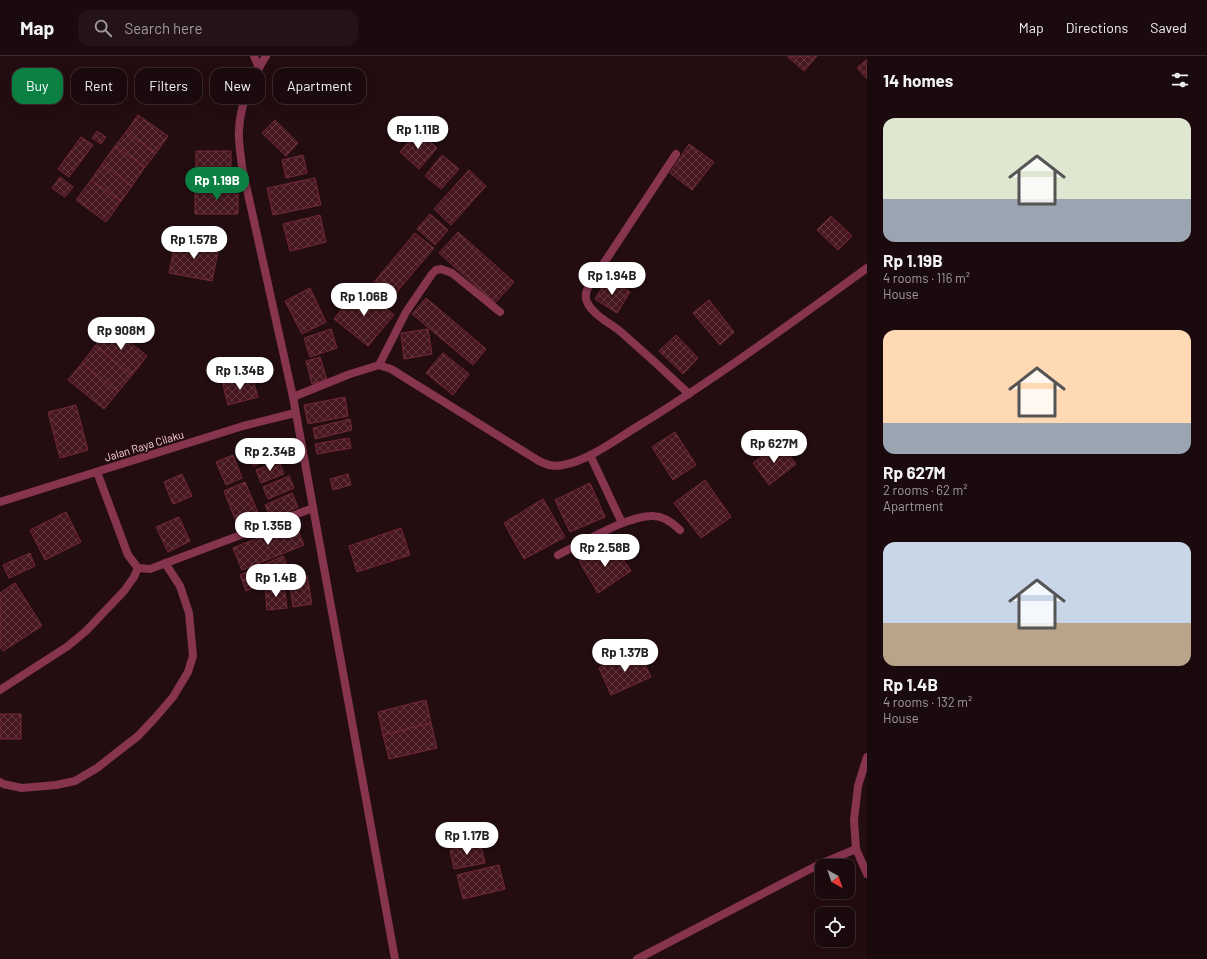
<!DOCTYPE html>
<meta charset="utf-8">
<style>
:root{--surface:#1b0a0d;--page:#241316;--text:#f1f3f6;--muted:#a09a9d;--line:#392b2e;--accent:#0b8043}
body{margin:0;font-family:Barlow,sans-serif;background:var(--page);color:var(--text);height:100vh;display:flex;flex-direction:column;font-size:15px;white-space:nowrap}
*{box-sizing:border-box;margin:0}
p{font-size:13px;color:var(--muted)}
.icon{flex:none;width:22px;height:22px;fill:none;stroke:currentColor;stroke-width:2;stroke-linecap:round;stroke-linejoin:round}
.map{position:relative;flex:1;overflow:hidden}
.details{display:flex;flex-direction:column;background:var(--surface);width:340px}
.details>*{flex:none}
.banner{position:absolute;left:12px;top:12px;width:380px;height:36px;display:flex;gap:8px}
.needle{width:26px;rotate:140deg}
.fabs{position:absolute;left:815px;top:803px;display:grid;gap:8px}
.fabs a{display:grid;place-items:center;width:40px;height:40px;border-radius:8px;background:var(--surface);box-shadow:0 4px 16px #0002,0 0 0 1px var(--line);font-size:20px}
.price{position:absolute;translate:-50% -34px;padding:0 9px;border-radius:14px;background:#fff;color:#222;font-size:13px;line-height:26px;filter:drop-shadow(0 1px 2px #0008)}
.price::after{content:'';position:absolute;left:50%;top:24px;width:12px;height:9px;margin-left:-6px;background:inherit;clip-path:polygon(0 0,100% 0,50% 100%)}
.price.selected{background:var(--accent);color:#fff}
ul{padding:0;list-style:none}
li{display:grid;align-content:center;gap:8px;height:212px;padding:0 16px}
li span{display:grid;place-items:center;height:124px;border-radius:12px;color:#555}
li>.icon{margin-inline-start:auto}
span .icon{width:72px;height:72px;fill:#fffc;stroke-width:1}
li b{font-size:17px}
h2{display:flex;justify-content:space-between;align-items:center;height:48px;padding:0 16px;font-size:17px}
.tag{padding:0 14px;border-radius:12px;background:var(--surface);box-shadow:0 4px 16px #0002,0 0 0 1px var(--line);font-size:14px;line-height:36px}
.tag.selected{background:var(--accent);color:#fff}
header{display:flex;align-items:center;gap:24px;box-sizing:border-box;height:56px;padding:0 20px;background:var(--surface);border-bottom:1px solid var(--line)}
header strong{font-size:19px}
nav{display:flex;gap:22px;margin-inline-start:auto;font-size:14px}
.search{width:280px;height:36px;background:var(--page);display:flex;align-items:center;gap:10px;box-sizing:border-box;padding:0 14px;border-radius:12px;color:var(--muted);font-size:15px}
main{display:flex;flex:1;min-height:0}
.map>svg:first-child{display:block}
.building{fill:url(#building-cross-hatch);stroke:#742835}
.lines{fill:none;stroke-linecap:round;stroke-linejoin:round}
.minor{stroke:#87344f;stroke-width:8}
.tertiary{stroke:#87344f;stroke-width:8}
.labels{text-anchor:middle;stroke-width:3.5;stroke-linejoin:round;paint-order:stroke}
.street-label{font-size:11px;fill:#ffd0dc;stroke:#240d11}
</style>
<header>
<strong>Map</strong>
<div class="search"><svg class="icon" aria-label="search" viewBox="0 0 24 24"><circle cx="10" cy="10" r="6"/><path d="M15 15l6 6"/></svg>Search here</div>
<nav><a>Map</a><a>Directions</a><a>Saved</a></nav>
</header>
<main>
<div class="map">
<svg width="867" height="903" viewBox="0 0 867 903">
<defs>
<pattern id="building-cross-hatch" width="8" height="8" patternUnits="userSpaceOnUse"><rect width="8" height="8" fill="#47171f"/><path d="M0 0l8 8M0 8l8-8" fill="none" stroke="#63383f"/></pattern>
</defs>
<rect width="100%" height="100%" fill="#240d11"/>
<g class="building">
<polygon points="787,0 817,0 804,15"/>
<polygon points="867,3 867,23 857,12"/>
<polygon points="223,14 240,22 228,46 211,37"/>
<polygon points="138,59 168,80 156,97 126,76"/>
<polygon points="275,64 298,87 286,100 262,77"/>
<polygon points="97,75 106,81 101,88 92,82"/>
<polygon points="418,75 437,92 419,113 400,96"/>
<polygon points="126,76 156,97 145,111 115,90"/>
<polygon points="81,81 93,89 69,121 58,113"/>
<polygon points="689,88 714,106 692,134 670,117"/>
<polygon points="115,90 145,111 132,130 102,108"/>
<polygon points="196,95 231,95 231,118 196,117"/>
<polygon points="303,99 307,117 286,122 282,104"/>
<polygon points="442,99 459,113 441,133 425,120"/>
<polygon points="102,108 132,130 121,145 91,124"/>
<polygon points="469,114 486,130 451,169 434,153"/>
<polygon points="60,121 73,131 65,141 52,132"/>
<polygon points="315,122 321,149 273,159 267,132"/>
<polygon points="91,124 121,145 106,166 76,144"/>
<polygon points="238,132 238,158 195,158 195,133"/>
<polygon points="430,158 448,174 435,189 417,173"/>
<polygon points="320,159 326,186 290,195 283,168"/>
<polygon points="831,160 852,180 838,194 817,174"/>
<polygon points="458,176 514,226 495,247 439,197"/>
<polygon points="415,177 434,192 388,246 370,231"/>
<polygon points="176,183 219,191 212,225 169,217"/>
<polygon points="608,222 630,236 617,257 595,243"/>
<polygon points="359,231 394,259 368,290 334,263"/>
<polygon points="310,232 326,266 302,278 285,245"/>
<polygon points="426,242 486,293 473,309 412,258"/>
<polygon points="709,244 734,276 720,289 693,257"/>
<polygon points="111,271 147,300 132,319 95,290"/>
<polygon points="331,273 337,292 310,301 304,282"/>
<polygon points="428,273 432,298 404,303 401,277"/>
<polygon points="676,279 698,302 683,318 659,295"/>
<polygon points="95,290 132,319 118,336 82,307"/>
<polygon points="443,297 469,318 453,339 426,317"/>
<polygon points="247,301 252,320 223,329 218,310"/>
<polygon points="320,301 327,324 312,328 306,305"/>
<polygon points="82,307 118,336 104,353 68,324"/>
<polygon points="252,320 258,341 228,349 223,329"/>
<polygon points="345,341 348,360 308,368 304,349"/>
<polygon points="76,349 88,394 60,402 48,356"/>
<polygon points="350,363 352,374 315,383 313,372"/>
<polygon points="675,376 696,409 673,424 652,391"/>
<polygon points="349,382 351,392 317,398 315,388"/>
<polygon points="272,387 277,401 253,410 248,396"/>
<polygon points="780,387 796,408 769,429 753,407"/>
<polygon points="233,399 242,422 226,429 216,406"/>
<polygon points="279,405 284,418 261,427 256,414"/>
<polygon points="182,418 192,440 173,448 164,426"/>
<polygon points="348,418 351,429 333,434 330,423"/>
<polygon points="289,420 294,432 268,443 263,431"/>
<polygon points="705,424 731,461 701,482 674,447"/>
<polygon points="245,426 259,459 237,468 224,435"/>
<polygon points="590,427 605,461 570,476 555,444"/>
<polygon points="292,437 298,451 271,463 265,449"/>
<polygon points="543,443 565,481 524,503 504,467"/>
<polygon points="66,456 81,486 45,504 30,474"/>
<polygon points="179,461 190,485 168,496 156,471"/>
<polygon points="295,467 304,489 242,514 233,492"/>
<polygon points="401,472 410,499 357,516 349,490"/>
<polygon points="615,490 631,515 598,537 579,505"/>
<polygon points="30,497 35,510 9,522 3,509"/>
<polygon points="283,500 290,516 246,535 240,519"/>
<polygon points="307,520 312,548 293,551 289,523"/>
<polygon points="15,527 42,570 3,595 0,591 0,537"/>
<polygon points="284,529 287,552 267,554 265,531"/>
<polygon points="638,594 651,621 611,639 599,612"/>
<polygon points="426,644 431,667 383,679 378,656"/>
<rect x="0" y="658" width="21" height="25"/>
<polygon points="431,667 437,692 389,703 383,679"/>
<polygon points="480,787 485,807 454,813 450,794"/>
<polygon points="499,809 505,833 463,843 457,819"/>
</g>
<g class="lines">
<g class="minor">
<polyline points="254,0 259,12"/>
<path d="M 676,98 L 590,228 C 587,233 584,240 587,246 C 593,259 610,267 621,276 C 644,296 667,317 689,338"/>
<polyline points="379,309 406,256 432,218 436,214 441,213 452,217 500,256"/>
<path d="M 293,341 L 350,318 L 379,309 L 391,313 L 539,405 C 548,409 553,411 563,409 C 587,405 614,385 635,372 C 715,323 791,267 867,212"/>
<polyline points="590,399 622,467"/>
<polyline points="97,416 128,499 138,512 150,513 313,452"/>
<polyline points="0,446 243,370 295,357"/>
<path d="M 558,499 C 583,487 624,461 651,460 C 663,459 672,466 680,474"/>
<polyline points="0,634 68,590 86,575 124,535 134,521 138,512"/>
<polyline points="867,701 858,730 854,764 856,793 867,818"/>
<polyline points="0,726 3,728 22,732 56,729 75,725 97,712 138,680 155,662 173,641 188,616 193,600 189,557 180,530 165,507"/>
<polyline points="637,903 818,809 856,793"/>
</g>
<path class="tertiary" d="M 266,0 C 252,22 240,47 239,74 C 238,86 241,99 242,111 L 293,341 L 395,903"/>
</g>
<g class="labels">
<g class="street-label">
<text transform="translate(144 390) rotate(-17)" y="4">Jalan Raya Cilaku</text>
</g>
</g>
</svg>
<div class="fabs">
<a><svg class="needle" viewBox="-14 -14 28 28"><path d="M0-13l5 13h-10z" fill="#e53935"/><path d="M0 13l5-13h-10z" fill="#a09a9d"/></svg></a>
<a><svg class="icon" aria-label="locate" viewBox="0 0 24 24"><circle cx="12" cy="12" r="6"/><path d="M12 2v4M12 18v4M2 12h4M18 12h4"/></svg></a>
</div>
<b class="price" style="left:418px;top:94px">Rp 1.11B</b>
<b class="price selected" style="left:217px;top:145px">Rp 1.19B</b>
<b class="price" style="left:194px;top:204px">Rp 1.57B</b>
<b class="price" style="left:612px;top:240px">Rp 1.94B</b>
<b class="price" style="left:364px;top:261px">Rp 1.06B</b>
<b class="price" style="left:121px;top:295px">Rp 908M</b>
<b class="price" style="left:240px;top:335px">Rp 1.34B</b>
<b class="price" style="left:774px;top:408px">Rp 627M</b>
<b class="price" style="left:270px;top:416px">Rp 2.34B</b>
<b class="price" style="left:268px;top:490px">Rp 1.35B</b>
<b class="price" style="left:605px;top:512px">Rp 2.58B</b>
<b class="price" style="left:276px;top:542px">Rp 1.4B</b>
<b class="price" style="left:625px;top:617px">Rp 1.37B</b>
<b class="price" style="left:467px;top:800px">Rp 1.17B</b>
<div class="banner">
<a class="tag selected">Buy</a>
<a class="tag">Rent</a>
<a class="tag">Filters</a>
<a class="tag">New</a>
<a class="tag">Apartment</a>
</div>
</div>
<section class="details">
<h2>14 homes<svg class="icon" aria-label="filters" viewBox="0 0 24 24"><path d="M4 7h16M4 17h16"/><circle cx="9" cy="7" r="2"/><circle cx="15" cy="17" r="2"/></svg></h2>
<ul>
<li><span style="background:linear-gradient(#dfe7d0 65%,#9aa5b1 0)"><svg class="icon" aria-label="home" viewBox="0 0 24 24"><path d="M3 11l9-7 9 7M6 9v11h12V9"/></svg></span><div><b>Rp 1.19B</b><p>4 rooms · 116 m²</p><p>House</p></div></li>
<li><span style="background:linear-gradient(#ffd9b3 75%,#9aa5b1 0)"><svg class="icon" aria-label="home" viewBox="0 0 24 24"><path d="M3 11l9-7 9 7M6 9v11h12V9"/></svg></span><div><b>Rp 627M</b><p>2 rooms · 62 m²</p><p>Apartment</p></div></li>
<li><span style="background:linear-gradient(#c9d6e8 65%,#b9a48a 0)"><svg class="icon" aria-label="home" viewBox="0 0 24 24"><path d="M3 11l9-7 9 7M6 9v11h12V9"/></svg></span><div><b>Rp 1.4B</b><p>4 rooms · 132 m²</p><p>House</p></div></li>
</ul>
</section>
</main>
